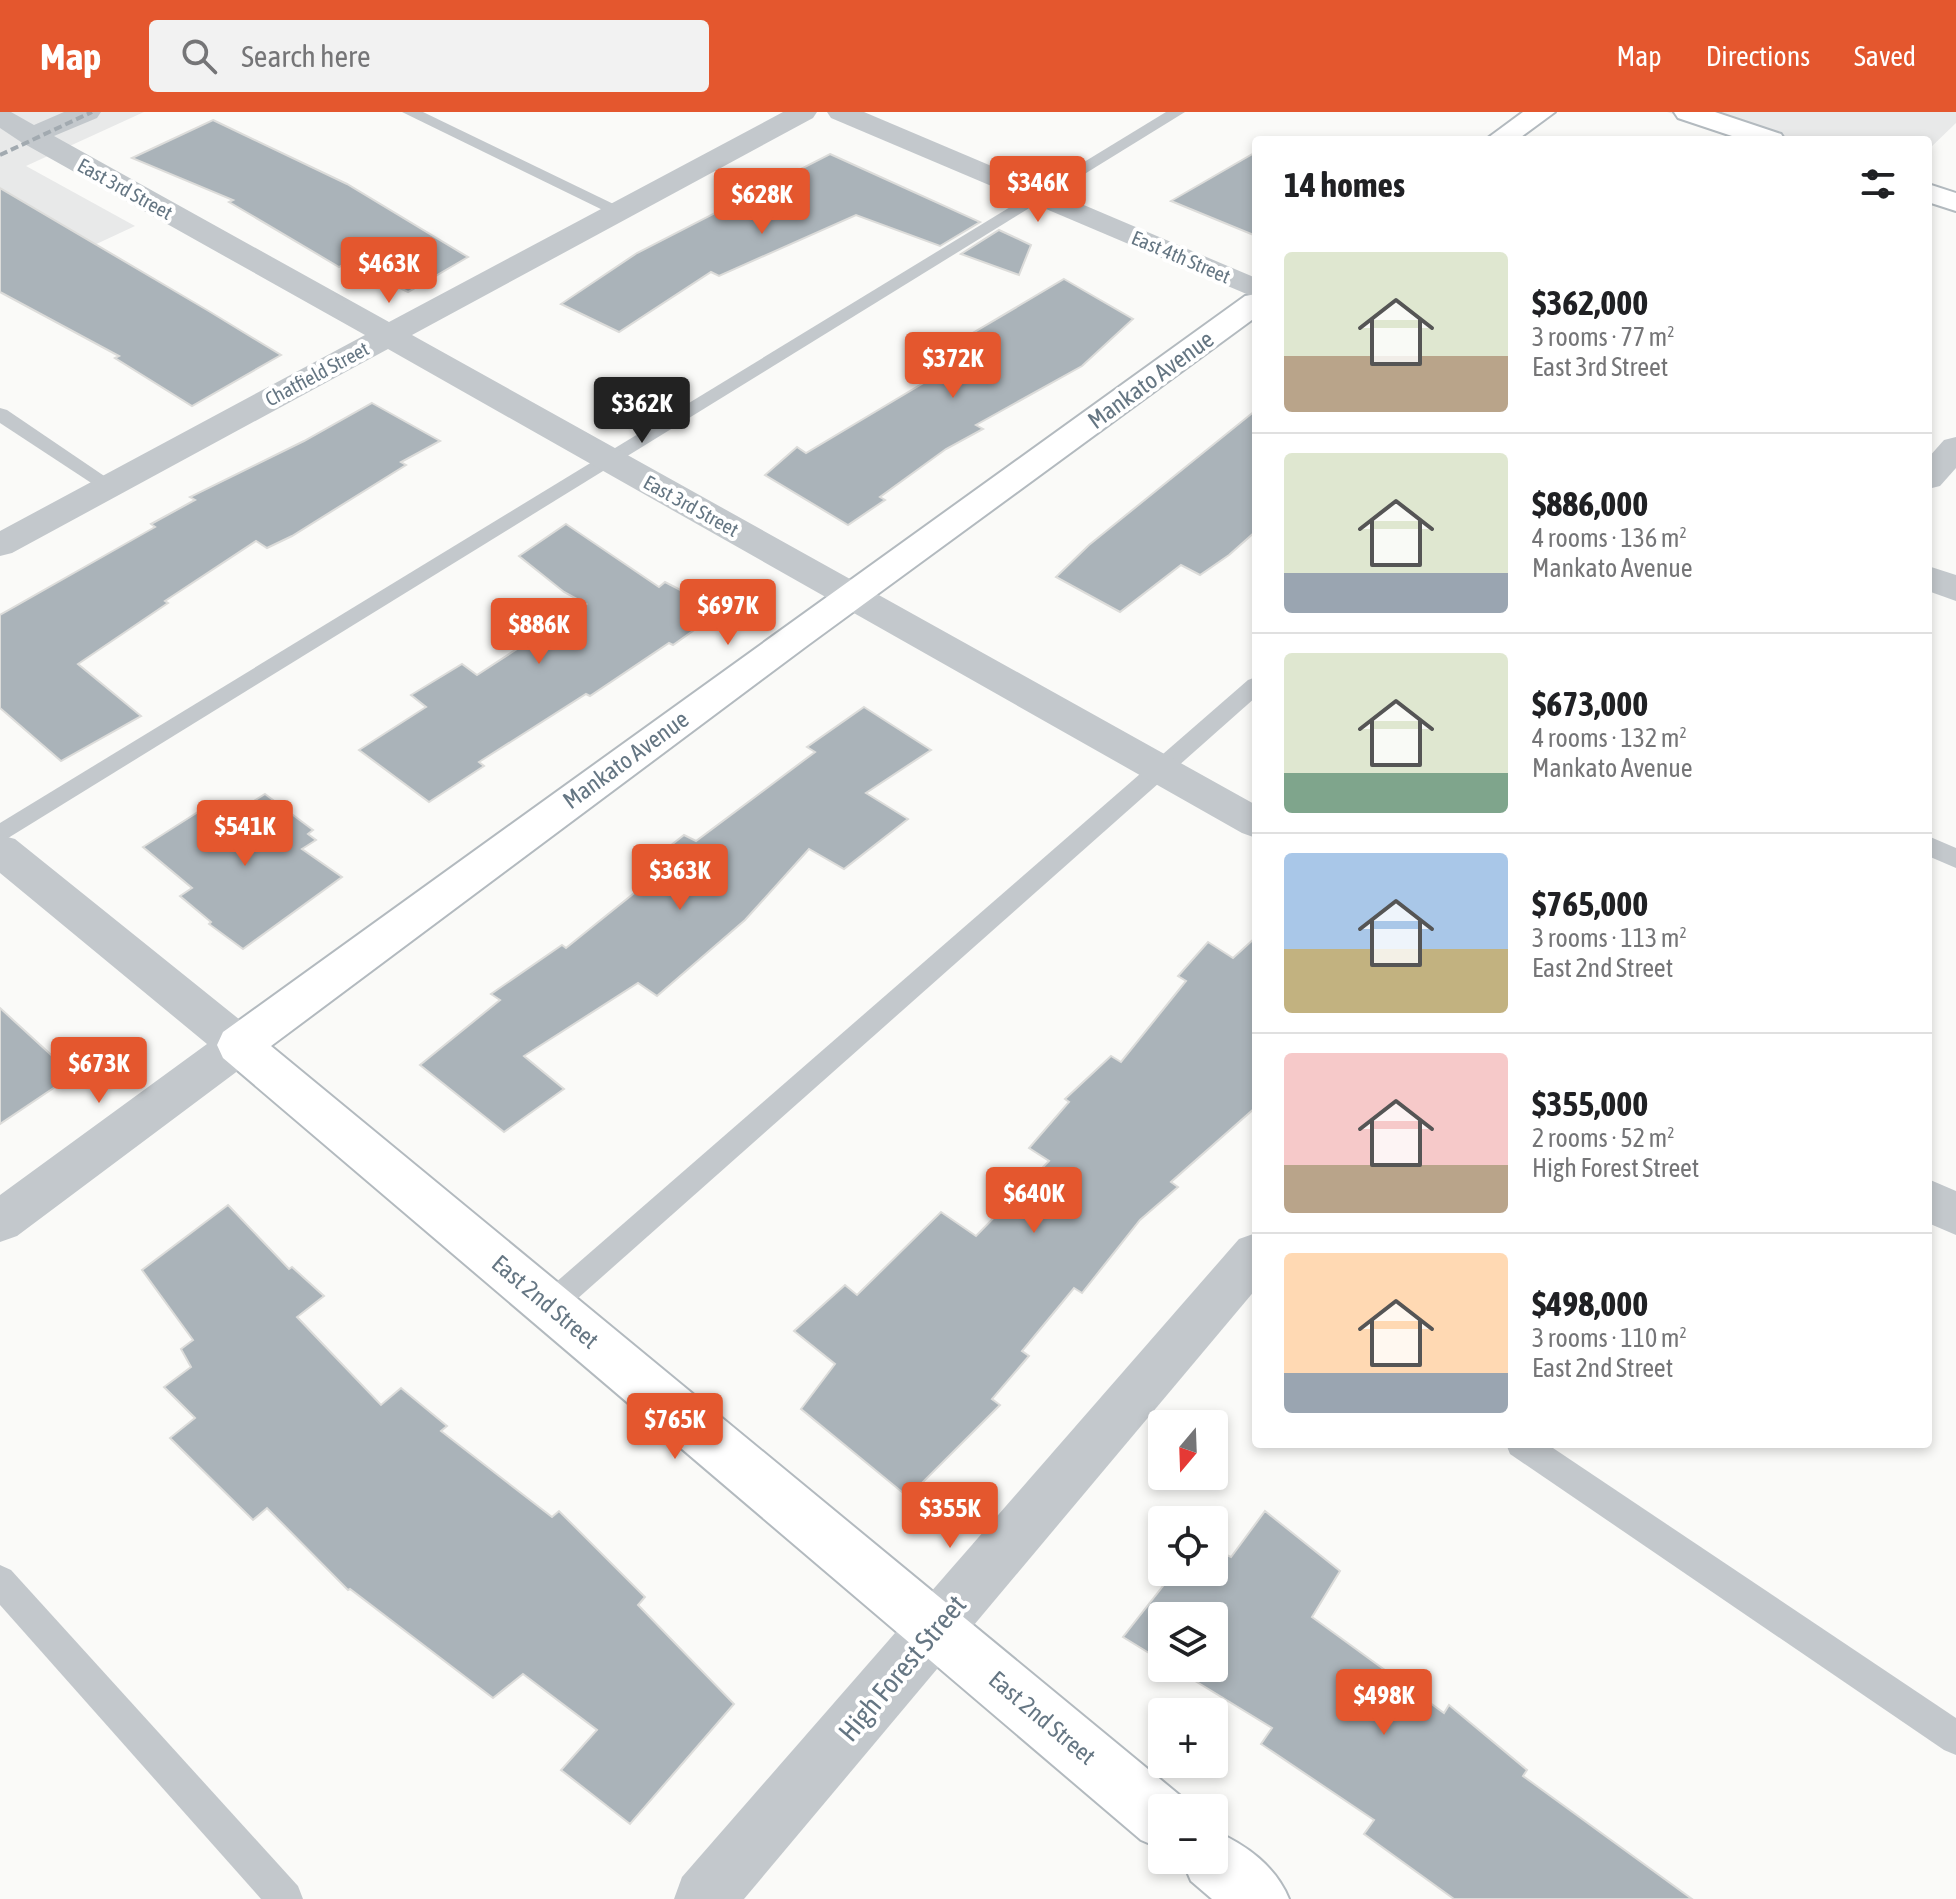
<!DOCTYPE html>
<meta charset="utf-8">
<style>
:root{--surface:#fff;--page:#f2f2f2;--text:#202124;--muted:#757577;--line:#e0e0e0;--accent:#e4572e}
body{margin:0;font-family:"Asap Condensed",sans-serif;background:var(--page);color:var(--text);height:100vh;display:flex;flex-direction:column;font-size:30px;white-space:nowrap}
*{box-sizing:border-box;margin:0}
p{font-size:26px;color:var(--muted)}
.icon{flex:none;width:44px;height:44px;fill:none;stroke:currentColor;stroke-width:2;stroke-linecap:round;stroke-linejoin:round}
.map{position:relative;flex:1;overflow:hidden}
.details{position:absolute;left:1252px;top:24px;width:680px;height:1312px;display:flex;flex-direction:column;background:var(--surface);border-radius:8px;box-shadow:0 4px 12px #0003}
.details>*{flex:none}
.needle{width:52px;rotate:199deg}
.controls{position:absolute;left:1148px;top:1298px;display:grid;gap:16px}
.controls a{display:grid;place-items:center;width:80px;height:80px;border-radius:8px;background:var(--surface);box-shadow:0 4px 12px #0003;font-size:40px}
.price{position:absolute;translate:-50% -68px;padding:0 18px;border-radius:8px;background:var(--accent);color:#fff;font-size:26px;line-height:52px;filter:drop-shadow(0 2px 4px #0008)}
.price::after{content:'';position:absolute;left:50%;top:48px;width:24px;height:18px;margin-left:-12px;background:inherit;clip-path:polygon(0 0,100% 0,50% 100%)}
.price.selected{background:#222;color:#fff}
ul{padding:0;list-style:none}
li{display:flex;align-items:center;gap:24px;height:200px;padding:0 32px}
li+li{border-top:2px solid var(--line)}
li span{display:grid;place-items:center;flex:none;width:224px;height:160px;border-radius:8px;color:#555}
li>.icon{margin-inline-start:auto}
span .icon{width:96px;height:96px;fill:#fffc;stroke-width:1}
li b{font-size:34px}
h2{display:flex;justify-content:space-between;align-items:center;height:96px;padding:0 32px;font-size:34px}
header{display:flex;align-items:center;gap:48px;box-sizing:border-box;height:112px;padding:0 40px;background:var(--accent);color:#fff}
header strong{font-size:38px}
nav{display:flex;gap:44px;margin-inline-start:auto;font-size:28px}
.search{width:560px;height:72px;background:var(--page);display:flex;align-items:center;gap:20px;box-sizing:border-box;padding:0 28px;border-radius:8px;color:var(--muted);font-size:30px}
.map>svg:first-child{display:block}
.built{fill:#e8e9e9}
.building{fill:#aab3b9;stroke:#dcdcda;stroke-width:2}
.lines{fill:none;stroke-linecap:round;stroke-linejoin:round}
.secondary-casing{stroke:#b3babf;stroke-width:4}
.lane{fill:#c3c8cc;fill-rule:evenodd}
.street{fill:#c3c8cc;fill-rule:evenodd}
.secondary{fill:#fff;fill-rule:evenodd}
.rail{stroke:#a2aab0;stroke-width:4;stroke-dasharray:8 4;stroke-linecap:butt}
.labels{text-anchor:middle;stroke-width:8;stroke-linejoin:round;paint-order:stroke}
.far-street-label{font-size:20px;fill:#657683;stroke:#fff}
.street-label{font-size:24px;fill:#657683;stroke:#fff}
.near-street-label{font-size:28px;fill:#657683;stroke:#fff}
</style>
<header>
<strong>Map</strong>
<div class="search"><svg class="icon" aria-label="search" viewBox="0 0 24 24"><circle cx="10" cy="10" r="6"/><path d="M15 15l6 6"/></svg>Search here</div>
<nav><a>Map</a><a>Directions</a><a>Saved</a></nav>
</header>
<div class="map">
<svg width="1956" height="1787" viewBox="0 0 1956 1787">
<rect width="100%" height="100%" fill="#fafaf8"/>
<g class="built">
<polygon points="0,0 144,0 26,54 135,114 0,177"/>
<polygon points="1667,0 1956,0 1956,11 1928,38 1928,28 1750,28"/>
</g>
<g class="building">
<polygon points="213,8 347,72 468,145 408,180 348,150 339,155 229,90 233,88 132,46"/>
<polygon points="1256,40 1256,124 1171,89"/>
<polygon points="830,42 980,110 940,134 856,103 719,164 711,160 619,220 561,192 637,141"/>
<polygon points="0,76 207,198 281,243 192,294 115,246 119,244 0,180"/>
<polygon points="999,118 1031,133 1019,163 961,142"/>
<polygon points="1064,167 1133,207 1082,254 976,313 983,317 946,337 880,385 885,388 848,413 765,363 797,335 806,341 935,264 917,254"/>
<polygon points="372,291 440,329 401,350 406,353 292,424 267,436 256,429 165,489 168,491 78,552 141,604 61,649 0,596 0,503 155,415 151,412 195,388 190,385 304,329"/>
<polygon points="1256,298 1256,419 1229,443 1200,463 1181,453 1120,500 1056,465 1089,433"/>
<polygon points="566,412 659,475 665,470 721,499 673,533 669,531 590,584 586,582 479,650 484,654 429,690 359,638 426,595 411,583 462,552 477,563 586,492 564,480 519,444"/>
<polygon points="864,595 931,638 866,681 908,707 844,757 809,737 745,808 657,884 638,871 524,944 564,977 504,1020 420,953 500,888 491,882 562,833 566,836 659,761 646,753 684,723 696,729 815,640 807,635"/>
<polygon points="265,682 313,718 308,722 316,728 302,737 342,765 243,837 209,812 211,810 180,784 192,776 143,735 198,700 214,714"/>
<polygon points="1256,825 1256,995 1171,1070 1178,1075 1140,1108 1082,1181 1074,1176 1022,1239 1029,1244 992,1287 1000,1293 908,1385 801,1297 835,1252 794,1219 845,1173 857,1183 941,1100 976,1124 1049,1049 1029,1036 1069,990 1065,987 1111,944 1121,950 1186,869 1178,864 1208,830 1233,846"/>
<polygon points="0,896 73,963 0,1012"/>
<polygon points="228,1093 289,1157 292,1155 324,1184 297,1205 381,1293 401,1276 447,1314 441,1319 552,1405 559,1399 645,1485 638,1493 734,1592 630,1712 561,1658 597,1618 523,1562 493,1586 350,1477 348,1478 267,1396 253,1408 170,1326 195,1306 164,1275 191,1255 181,1237 193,1228 142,1158"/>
<polygon points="1265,1399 1340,1459 1312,1505 1444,1601 1449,1593 1527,1658 1523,1664 1692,1787 1454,1787 1364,1722 1374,1708 1261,1632 1272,1616 1174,1556 1214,1556 1214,1504 1162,1504 1162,1549 1123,1525 1174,1460 1214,1460 1214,1437 1231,1445"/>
</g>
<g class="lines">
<defs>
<g id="secondary">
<polygon points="1523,0 1555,0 1517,28 1485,28"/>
<polygon points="1674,0 1715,0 1781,22 1785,28 1744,28 1678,6"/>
<polygon points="1928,72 1956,81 1956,99 1928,90"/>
<polygon points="1256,182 1256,205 808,533 271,934 1183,1686 1187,1696 1162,1696 1162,1737 1141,1728 223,946 217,933 223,920 1245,184"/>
<path d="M 1214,1719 C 1246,1732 1276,1755 1289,1787 L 1212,1787 L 1191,1769 L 1182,1748 L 1214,1748 Z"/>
</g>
</defs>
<use href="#secondary" class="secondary-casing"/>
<g class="lane">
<polygon points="402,0 423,0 628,99 625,103 613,103"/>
<polygon points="1166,0 1185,0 0,731 0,711"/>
<polygon points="0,296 7,298 119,374 116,378 102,378 0,311"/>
<polygon points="1256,565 1256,585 559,1203 549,1207 539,1203 534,1194 539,1185 1248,568"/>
<polygon points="1928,724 1956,736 1956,756 1928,744"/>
<polygon points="1506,1332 1547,1332 1956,1606 1956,1643 1944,1638 1510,1342"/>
<polygon points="0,1453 11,1458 298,1774 303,1787 261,1787 0,1493"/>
</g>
<g class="street">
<polygon points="0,0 11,0 34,13 64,0 101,0 97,6 54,24 389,210 783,0 817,0 813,6 412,223 1256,693 1256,726 1242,721 388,237 12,441 0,444 0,419 365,223 21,30 0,16"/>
<polygon points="827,0 864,0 1256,166 1256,186 831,6"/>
<polygon points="1956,325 1956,356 1940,374 1928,377 1928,346 1944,328"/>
<polygon points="1928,454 1956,463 1956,489 1928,479"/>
<polygon points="0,723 15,727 255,920 261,933 255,946 17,1124 0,1130 0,1083 207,932 0,761"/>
<polygon points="1928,1067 1956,1079 1956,1123 1928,1111"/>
<polygon points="1256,1121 1256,1177 744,1787 674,1787 682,1765 1239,1127"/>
</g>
<use href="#secondary" class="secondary"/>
<polyline class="rail" points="0,43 92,0"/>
</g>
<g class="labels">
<g class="far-street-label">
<text transform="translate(125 77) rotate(29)" y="7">East 3rd Street</text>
<text transform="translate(1181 145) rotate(23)" y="7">East 4th Street</text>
<text transform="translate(317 262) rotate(-28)" y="7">Chatfield Street</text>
<text transform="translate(691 394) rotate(29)" y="7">East 3rd Street</text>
</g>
<g class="street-label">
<text transform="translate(1151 268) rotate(-36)" y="8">Mankato Avenue</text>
<text transform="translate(626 648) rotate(-36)" y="8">Mankato Avenue</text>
<text transform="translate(545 1190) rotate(40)" y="8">East 2nd Street</text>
<text transform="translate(1042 1606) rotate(40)" y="8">East 2nd Street</text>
</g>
<g class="near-street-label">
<text transform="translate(902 1556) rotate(-50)" y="10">High Forest Street</text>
</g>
</g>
</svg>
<div class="controls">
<a><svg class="needle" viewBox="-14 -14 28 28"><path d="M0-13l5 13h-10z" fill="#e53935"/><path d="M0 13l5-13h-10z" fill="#757577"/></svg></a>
<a><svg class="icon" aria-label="locate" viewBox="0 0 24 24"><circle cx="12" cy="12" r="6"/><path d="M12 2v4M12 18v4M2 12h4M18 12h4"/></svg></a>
<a><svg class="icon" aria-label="layers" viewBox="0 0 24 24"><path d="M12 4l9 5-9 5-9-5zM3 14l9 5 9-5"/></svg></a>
<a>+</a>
<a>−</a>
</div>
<b class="price" style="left:1038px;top:112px">$346K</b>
<b class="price" style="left:762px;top:124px">$628K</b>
<b class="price" style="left:389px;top:193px">$463K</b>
<b class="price" style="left:953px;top:288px">$372K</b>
<b class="price selected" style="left:642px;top:333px">$362K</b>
<b class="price" style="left:728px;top:535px">$697K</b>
<b class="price" style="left:539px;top:554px">$886K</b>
<b class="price" style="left:245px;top:756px">$541K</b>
<b class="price" style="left:680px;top:800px">$363K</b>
<b class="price" style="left:99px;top:993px">$673K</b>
<b class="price" style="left:1034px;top:1123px">$640K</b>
<b class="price" style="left:675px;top:1349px">$765K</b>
<b class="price" style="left:950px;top:1438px">$355K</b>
<b class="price" style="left:1384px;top:1625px">$498K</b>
<section class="details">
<h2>14 homes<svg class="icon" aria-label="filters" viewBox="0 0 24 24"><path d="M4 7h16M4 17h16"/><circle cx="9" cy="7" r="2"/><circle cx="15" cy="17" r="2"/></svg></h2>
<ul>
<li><span style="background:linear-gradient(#dfe7d0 65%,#b9a48a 0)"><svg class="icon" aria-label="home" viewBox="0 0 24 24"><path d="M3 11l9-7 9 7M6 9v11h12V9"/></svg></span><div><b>$362,000</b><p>3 rooms · 77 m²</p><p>East 3rd Street</p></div></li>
<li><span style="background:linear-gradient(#dfe7d0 75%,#9aa5b1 0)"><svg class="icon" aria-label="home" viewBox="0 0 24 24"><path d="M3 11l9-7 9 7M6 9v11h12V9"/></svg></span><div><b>$886,000</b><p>4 rooms · 136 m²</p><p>Mankato Avenue</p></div></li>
<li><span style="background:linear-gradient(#dfe7d0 75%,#7fa58c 0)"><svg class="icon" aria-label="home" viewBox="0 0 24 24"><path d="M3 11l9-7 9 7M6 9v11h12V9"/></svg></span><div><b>$673,000</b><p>4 rooms · 132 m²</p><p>Mankato Avenue</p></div></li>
<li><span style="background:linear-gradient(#a9c7e8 60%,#c2b280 0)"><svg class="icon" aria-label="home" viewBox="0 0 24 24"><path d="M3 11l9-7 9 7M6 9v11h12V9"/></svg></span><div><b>$765,000</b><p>3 rooms · 113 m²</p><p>East 2nd Street</p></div></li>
<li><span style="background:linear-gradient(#f6c9c9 70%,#b9a48a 0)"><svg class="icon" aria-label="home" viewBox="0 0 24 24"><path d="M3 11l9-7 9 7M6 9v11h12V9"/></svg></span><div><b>$355,000</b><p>2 rooms · 52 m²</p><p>High Forest Street</p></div></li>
<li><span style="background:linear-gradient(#ffd9b3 75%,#9aa5b1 0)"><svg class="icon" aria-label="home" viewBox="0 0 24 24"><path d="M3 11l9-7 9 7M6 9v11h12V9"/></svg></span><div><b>$498,000</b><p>3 rooms · 110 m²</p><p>East 2nd Street</p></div></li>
</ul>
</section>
</div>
